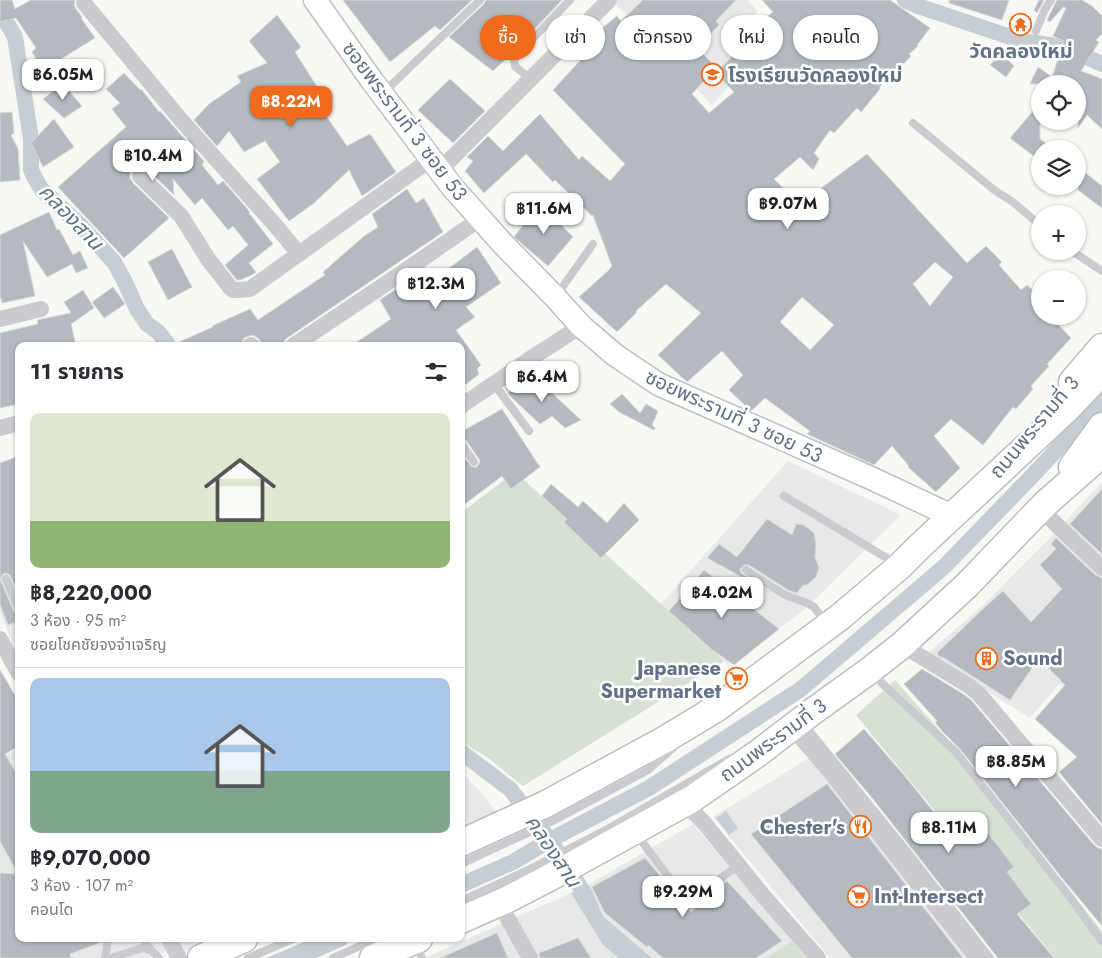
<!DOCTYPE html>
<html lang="th">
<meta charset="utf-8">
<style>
:root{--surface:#fff;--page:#f2f2f3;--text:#2b2b33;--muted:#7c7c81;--line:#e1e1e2;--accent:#f06b1b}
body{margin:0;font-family:Jost,"Noto Sans Thai",sans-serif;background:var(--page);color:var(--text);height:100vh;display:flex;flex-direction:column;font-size:19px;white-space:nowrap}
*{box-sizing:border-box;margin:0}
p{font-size:16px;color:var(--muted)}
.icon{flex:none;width:28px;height:28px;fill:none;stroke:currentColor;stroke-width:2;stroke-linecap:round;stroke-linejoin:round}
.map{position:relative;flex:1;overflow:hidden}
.side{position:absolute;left:15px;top:342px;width:450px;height:600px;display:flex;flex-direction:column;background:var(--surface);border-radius:10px;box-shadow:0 1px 4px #0004}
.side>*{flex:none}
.banner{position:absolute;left:480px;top:15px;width:475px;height:45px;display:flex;gap:10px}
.controls{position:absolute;left:1031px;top:75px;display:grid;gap:10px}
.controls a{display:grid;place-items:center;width:55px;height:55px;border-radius:50%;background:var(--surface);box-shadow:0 1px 4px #0004;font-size:25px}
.price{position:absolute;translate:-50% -42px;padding:0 11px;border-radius:10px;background:#fff;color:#222;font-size:16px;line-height:32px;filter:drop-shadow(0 1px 2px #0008)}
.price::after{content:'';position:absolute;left:50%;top:30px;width:15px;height:11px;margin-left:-8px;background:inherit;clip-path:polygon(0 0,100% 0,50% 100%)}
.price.selected{background:var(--accent);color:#fff}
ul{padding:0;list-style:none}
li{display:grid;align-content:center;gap:10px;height:265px;padding:0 15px}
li+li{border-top:1px solid var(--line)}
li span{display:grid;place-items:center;height:155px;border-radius:10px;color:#555}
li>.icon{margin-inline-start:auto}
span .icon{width:90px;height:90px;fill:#fffc;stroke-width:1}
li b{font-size:21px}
h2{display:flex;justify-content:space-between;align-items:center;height:60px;padding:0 15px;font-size:21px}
.tag{padding:0 18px;border-radius:22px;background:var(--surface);box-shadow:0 1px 4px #0004;font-size:18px;line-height:45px}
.tag.selected{background:var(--accent);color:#fff}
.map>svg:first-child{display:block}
.built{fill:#e7e8e7}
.green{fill:#d7e0d4}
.water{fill:#c6ced4}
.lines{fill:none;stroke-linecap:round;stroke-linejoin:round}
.canal{stroke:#c6ced4;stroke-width:16}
.building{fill:#b4bac0;stroke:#d8d9d6;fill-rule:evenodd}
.secondary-casing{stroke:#bdc0c5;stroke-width:25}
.primary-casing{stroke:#bbbec2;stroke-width:29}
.lane{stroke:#c9cbcf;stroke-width:8}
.street{stroke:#c9cbcf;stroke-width:16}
.secondary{stroke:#fff;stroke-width:22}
.primary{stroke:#fff;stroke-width:26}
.labels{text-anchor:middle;stroke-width:5;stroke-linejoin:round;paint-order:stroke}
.poi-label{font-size:20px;font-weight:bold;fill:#647287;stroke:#fff;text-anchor:start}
.street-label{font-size:20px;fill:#647287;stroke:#fff}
.water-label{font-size:21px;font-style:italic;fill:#5f7483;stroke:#fff}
</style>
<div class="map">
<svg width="1102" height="958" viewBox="0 0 1102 958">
<rect width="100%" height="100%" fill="#f7f7f4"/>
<g class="built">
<polygon points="618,0 747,0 758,11 746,23 767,45 712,105 615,3"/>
<polygon points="788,461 901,515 805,609 729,665 661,604"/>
<polygon points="1102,482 1102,760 1095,717 1060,683 1030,718 927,654 982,606 1046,542"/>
<polygon points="0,509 19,558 19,660 0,611"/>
<polygon points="19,747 19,939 161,939 168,951 147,958 0,958 0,759"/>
<polygon points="809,758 968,958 830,958 713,817"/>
<polygon points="461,772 484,795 497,815 461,831"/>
<polygon points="693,824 792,941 766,958 652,958 604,917 586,886"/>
<polygon points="571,893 603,945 618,958 424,958"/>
<polygon points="177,939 216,939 185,952"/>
</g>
<g class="green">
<polygon points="515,472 724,661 523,786 487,757 461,742 461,513"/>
<polygon points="895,680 957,750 1102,931 1102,958 1055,958 856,715"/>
<polygon points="792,941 807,958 766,958"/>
</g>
<g class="water">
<polygon points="726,811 738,828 729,835 716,818"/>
<polygon points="586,886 604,917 652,958 618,958 603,945 571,893"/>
<polygon points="311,939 328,939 332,950 309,958 266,958"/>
</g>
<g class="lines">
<g class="canal">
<polyline points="905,0 918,6 1022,41 1064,47 1102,64"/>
<polyline points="0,16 8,25 15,37 31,139 31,170 36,180 42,190 81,226 114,262 125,282 137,309 147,324 158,332 167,343 168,346"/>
<polyline points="461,752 510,789 550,840 584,893 591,908"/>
<polyline points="461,885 513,862 550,840 649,788 801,689 945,566 1033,475 1102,401"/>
<polyline points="296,958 340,939"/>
</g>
</g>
<g class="building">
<polygon points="0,0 12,0 15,9 31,0 75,0 74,5 76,9 82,17 81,18 95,38 43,70 32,52 36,48 16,18 0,22"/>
<polygon points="343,0 472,0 440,30 435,26 390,62"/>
<polygon points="486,0 562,0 512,53 493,71 449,37 484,4"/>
<path d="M 643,0 L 736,0 L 716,21 L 719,25 L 697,48 L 716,67 L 692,94 L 709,113 L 734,92 L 716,73 L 760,28 L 757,25 L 773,12 L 762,0 L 890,0 L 930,28 L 917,45 L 918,46 L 909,54 L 911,56 L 897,71 L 895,70 L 879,88 L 880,89 L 861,112 L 857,108 L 834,133 L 830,130 L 814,153 L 819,159 L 813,170 L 800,157 L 774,179 L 795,200 L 787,214 L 800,204 L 802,207 L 816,192 L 867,154 L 967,263 L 986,246 L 1002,262 L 999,265 L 1021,290 L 1027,285 L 1040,296 L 1040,316 L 1050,316 L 1071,338 L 1047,364 L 1049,366 L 1031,386 L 1033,389 L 1016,409 L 1013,407 L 983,445 L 951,419 L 934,436 L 960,468 L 936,492 L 908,467 L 909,466 L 892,446 L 874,465 L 807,434 L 810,431 L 765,398 L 751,411 L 750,410 L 729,390 L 743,375 L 722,351 L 687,382 L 658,355 L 701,313 L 666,284 L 636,311 L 637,312 L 617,332 L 579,297 L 609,270 L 612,266 L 593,215 L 592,216 L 555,180 L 553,182 L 526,154 L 484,193 L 465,171 L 473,161 L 467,157 L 488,136 L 503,151 L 540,114 L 579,160 L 582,156 L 610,181 L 625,164 L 553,90 L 588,52 L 580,46 L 617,16 L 621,21 ZM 935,262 L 953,277 L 930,306 L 913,284 ZM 802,297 L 834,325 L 810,350 L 780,322 Z"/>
<polygon points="949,0 1009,0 1002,20 949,3"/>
<polygon points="1039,0 1044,0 1037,13 1034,10"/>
<polygon points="1057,0 1082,0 1092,6 1102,16 1102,34 1096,40 1099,42 1081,71 1102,79 1102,129 1087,115 1078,128 1078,84 1030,84 1038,67 1052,77 1064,41 1053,36 1066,8 1063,7 1050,22 1047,20"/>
<polygon points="277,15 301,47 295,52 324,98 317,103 347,146 370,134 396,172 362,196 349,170 313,204 289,221 257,179 280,162 265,141 244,152 229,131 217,146 194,120 209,104 241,82 237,76 267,63 249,41"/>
<polygon points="1001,53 1014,66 1006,77 990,65"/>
<polygon points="124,73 140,90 141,89 159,112 160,111 204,161 202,165 218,185 223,181 250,212 249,213 273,244 249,263 256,272 252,275 240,280 237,280 225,265 248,245 233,226 228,230 202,198 195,205 173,179 174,195 147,169 143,166 138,166 133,169 130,173 130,178 133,183 169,218 124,258 58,187 126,127 112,109 120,103 106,89"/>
<polygon points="450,79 485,111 453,143 418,110"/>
<polygon points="63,84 82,106 64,118 43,99"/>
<polygon points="1040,103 1040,139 1053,149 1040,149 1040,161 1010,138"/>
<polygon points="0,112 1,113 12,112 14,133 11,135 18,149 20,180 0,182"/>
<polygon points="54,119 74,147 43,167 31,143"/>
<polygon points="1078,167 1102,186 1102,208 1078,190"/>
<polygon points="407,189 416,203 424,198 443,232 287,338 284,341 283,346 262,346 261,343 259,339 253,335 248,336 244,338 241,344 236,346 170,346 213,327 212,326 250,309 258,320 325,275 323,272 363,237 378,227 372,214"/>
<polygon points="540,203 573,237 548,266 514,237"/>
<polygon points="49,212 57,230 59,229 73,255 80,251 88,268 76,273 72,264 47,277 23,241 35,296 2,303 0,295 0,235"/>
<polygon points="477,247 501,283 466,307 475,317 456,330 481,365 477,369 479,374 461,388 461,346 351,346 391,319 380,300 422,271 432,281"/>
<polygon points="172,249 192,287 168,300 148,262"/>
<polygon points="113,287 125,304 104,318 92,302"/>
<polygon points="83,290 94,308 71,324 76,346 19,346 19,404 0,408 0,333 38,324 37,320 71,313 64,302"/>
<polygon points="532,375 581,420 565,428 552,416 540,424 510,396 508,393"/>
<polygon points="622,394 640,413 646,404 658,411 652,425 655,428 654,430 619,412 610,404"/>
<polygon points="502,409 540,467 511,489 502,476 461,507 461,453 472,467 477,467 480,462 479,459 466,440 461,437 461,432"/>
<polygon points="19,456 19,595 10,575 6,573 3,574 0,579 14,612 19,616 19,621 8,625 0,604 0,463"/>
<polygon points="551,484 578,507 583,501 607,523 624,503 639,520 601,558 564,522 567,519 542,496"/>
<polygon points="1102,489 1102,554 1070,524"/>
<polygon points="767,519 792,535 796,524 804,525 814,533 816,544 815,557 819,568 816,577 807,585 803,585 797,593 788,590 749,565 744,565 740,569 741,573 769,592 707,558 719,544 737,557"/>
<polygon points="1056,538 1095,575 1102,578 1102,824 1059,772 1077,757 1035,719 1065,685 1039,658 1010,700 941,656 943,658 938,656 939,655 937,653 985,607 1003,591 1031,622 1062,589 1040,565 1056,549 1051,544"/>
<polygon points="704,570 779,629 734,665 711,649 669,611"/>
<polygon points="922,669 963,694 971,700 1094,845 1098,848 1102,849 1102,926 1062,878 960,749 943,732 935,722 937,721 904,684"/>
<polygon points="0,670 19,702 19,746 5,754 19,778 19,939 102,939 102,942 70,954 71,958 0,958 0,873 18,874 0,841"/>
<polygon points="864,729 903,774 958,842 981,824 1014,867 1007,872 1031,904 1017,914 1054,958 998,958 873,799 835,754"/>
<polygon points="827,784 963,958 852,958 751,834"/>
<polygon points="645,858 691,912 727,881 782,941 756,958 663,958 648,945 647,947 605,913 592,887"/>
<polygon points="497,933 508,958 440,958"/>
<polygon points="578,938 591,958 540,958 539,953"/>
</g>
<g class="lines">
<defs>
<polyline id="secondary" points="315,0 370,78 453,188 503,244 555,297 581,326 615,355 658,384 873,479 952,516"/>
<g id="primary">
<polyline points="1072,382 1102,347"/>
<polyline points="1072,467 1102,426"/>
<polyline points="461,843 546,804 664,740 717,708 840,617 900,566 920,546 1068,408 1102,372"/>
<polyline points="461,920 508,899 547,879 692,799 757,754 812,712 869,671 902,645 967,585 1045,504 1102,454"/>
<polyline points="201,958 244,939"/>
<polyline points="373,958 419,939"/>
</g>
</defs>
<use href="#secondary" class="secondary-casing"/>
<use href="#primary" class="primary-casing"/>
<g class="lane">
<polyline points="1036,31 1045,9 1051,0"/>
<polyline points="530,79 515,66 514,60 520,52 570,0"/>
<polyline points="384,92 480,0"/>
<polyline points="913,123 993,189 1014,203 1040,225"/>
<polyline points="1072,251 1102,271"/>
<polyline points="556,296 593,244"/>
<polyline points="494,384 529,431"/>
<polyline points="461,443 474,462"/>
<polyline points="784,496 895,563"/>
<polyline points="746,570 785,595 807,603 814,607 826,623"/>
<polyline points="6,579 19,610"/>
<polyline points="872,674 956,752 1073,901 1092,928 1102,941"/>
<polyline points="803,723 906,850 990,958"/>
<polyline points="636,834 677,888 686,895 692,896 707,888 739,865"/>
<polyline points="461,864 547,824 598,797 648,770 673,748"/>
<polyline points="461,901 528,870 613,826 729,759"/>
<polyline points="143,939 151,950"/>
<polyline points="416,944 422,958"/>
<polyline points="105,958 108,939"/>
<polyline points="111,958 142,948 151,950 159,958"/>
<polyline points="248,958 293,939"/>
<polyline points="333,958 376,939"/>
</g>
<g class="street">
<polyline points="84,3 181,120 276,226 299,254"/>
<polyline points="440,170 609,0"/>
<polyline points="140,176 181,216 208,259 229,286 233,290 240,290 250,289 431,159"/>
<polyline points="0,319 41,309"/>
<polyline points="251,345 252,346"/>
<polyline points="293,346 393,279 480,219"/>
<polyline points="461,406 527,361 581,326"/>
<polyline points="0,428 19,423"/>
<polyline points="1040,509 1102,568"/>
<polyline points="0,639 19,674"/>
<polyline points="902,645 969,686 978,693 1102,839"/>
<polyline points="792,727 828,769 977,958"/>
<polyline points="685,803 705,824 766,899 818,958"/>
<polyline points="499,903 530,958"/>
<polyline points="169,939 179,958"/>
</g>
<use href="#secondary" class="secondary"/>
<use href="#primary" class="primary"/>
</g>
<defs>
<symbol id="temple-ring" viewBox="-11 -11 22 22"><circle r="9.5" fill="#fff" stroke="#f06b1b" stroke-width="1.5"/><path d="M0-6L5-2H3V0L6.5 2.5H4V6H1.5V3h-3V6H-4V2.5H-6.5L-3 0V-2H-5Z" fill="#f06b1b"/></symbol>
<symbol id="school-ring" viewBox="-11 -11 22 22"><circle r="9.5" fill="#fff" stroke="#f06b1b" stroke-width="1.5"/><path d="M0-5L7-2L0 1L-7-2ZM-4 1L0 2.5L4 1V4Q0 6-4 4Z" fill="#f06b1b"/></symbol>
<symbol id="building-ring" viewBox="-11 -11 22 22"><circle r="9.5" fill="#fff" stroke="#f06b1b" stroke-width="1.5"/><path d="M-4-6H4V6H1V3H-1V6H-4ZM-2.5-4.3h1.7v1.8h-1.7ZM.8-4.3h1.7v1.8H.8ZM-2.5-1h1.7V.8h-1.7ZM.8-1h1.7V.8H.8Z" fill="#f06b1b"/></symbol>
<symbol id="supermarket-ring" viewBox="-11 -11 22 22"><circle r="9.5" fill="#fff" stroke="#f06b1b" stroke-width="1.5"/><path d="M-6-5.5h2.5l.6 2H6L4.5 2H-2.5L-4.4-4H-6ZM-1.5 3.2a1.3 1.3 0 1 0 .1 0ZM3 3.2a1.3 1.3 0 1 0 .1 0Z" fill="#f06b1b"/></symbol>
<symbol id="restaurant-ring" viewBox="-11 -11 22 22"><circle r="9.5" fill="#fff" stroke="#f06b1b" stroke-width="1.5"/><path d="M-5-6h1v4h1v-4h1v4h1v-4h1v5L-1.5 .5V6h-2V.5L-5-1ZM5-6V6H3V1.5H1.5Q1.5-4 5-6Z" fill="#f06b1b"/></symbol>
</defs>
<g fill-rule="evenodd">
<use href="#temple-ring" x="1008" y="12" width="25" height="25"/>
<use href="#school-ring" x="700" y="62" width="25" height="25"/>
<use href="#building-ring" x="974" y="646" width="25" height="25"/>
<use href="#supermarket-ring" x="724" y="666" width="25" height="25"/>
<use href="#restaurant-ring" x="848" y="814" width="25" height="25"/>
<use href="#supermarket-ring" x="846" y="884" width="25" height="25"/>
</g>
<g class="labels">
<g class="poi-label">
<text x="1021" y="58" text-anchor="middle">วัดคลองใหม่</text>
<text x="728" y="82">โรงเรียนวัดคลองใหม่</text>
<text x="1003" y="665">Sound</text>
<text x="721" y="675" text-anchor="end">Japanese<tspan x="721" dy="23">Supermarket</tspan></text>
<text x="845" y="834" text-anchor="end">Chester's</text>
<text x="874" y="903">Int-Intersect</text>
</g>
<g class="street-label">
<text transform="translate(405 121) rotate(53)" y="7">ซอยพระรามที่ 3 ซอย 53</text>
<text transform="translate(734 416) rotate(25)" y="7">ซอยพระรามที่ 3 ซอย 53</text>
<text transform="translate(1034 427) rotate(-50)" y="7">ถนนพระรามที่ 3</text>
<text transform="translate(773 740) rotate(-36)" y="7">ถนนพระรามที่ 3</text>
</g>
<g class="water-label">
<text transform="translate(71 217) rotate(46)" y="7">คลองสาน</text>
<text transform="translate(553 851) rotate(56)" y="7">คลองสาน</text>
</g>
</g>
</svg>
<div class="controls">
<a><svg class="icon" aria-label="locate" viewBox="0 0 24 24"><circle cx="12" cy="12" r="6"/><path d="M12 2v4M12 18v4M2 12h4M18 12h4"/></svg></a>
<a><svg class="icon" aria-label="layers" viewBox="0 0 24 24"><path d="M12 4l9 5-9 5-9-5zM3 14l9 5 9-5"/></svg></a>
<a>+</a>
<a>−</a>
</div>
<b class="price" style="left:63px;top:101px">฿6.05M</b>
<b class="price selected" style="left:291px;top:128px">฿8.22M</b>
<b class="price" style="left:153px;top:182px">฿10.4M</b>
<b class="price" style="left:788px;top:230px">฿9.07M</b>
<b class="price" style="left:544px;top:235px">฿11.6M</b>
<b class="price" style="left:436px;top:310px">฿12.3M</b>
<b class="price" style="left:542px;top:403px">฿6.4M</b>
<b class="price" style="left:722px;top:619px">฿4.02M</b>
<b class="price" style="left:1016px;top:788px">฿8.85M</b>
<b class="price" style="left:949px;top:854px">฿8.11M</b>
<b class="price" style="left:683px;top:918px">฿9.29M</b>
<div class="banner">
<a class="tag selected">ซื้อ</a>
<a class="tag">เช่า</a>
<a class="tag">ตัวกรอง</a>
<a class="tag">ใหม่</a>
<a class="tag">คอนโด</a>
</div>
<section class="side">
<h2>11 รายการ<svg class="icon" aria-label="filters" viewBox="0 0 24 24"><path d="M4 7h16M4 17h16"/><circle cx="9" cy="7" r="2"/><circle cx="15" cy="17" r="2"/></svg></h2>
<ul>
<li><span style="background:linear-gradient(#dfe7d0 70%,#8fb573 0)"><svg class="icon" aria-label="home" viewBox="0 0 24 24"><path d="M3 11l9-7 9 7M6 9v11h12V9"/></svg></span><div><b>฿8,220,000</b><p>3 ห้อง · 95 m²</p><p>ซอยโชคชัยจงจำเจริญ</p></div></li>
<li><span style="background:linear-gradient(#a9c7e8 60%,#7fa58c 0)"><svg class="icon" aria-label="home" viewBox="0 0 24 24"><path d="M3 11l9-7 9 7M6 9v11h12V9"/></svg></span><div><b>฿9,070,000</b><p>3 ห้อง · 107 m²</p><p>คอนโด</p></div></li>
</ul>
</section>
</div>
